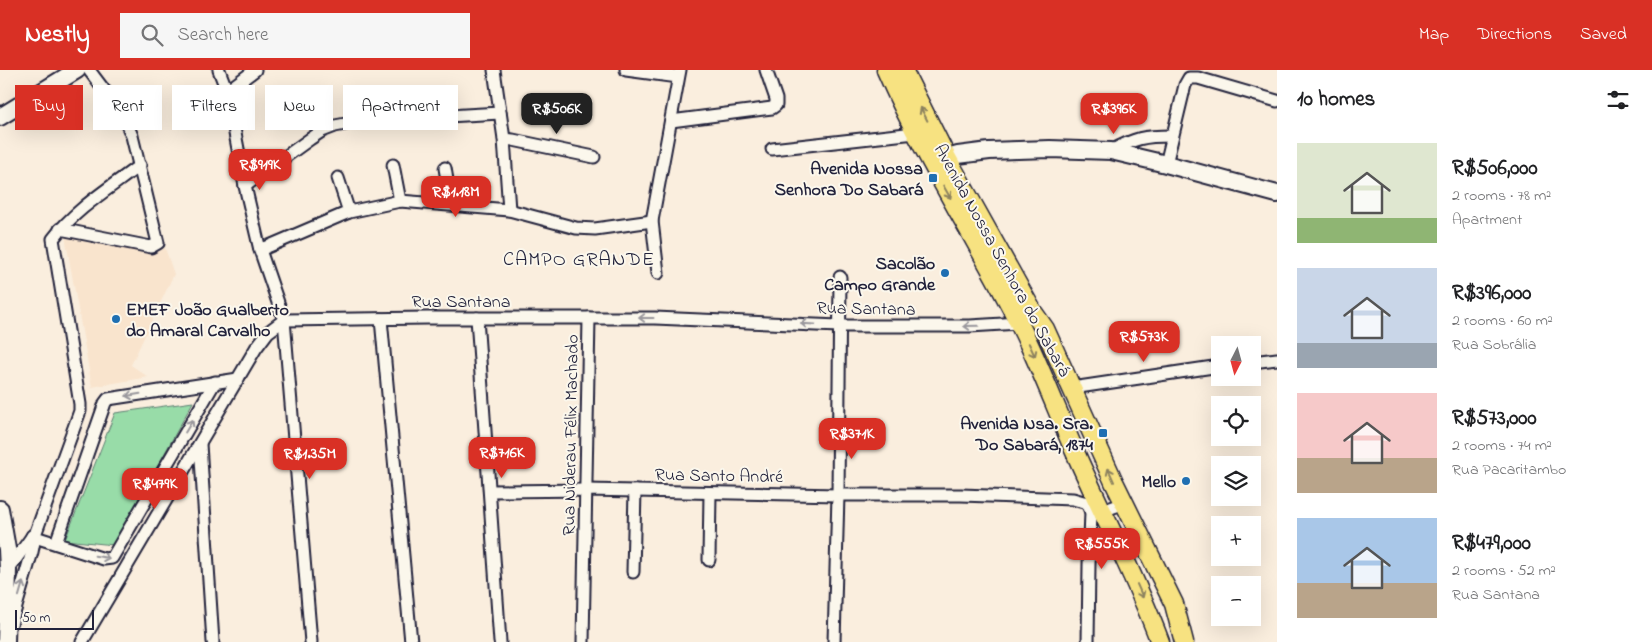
<!DOCTYPE html>
<meta charset="utf-8">
<style>
:root{--surface:#fff;--page:#f6f6f6;--text:#202124;--muted:#757577;--accent:#d93025}
body{margin:0;font-family:"Indie Flower",sans-serif;background:var(--page);color:var(--text);height:100vh;display:flex;flex-direction:column;font-size:19px;white-space:nowrap}
*{box-sizing:border-box;margin:0}
p{font-size:16px;color:var(--muted)}
.icon{flex:none;width:28px;height:28px;fill:none;stroke:currentColor;stroke-width:2;stroke-linecap:round;stroke-linejoin:round}
.map{position:relative;flex:1;overflow:hidden}
.details{display:flex;flex-direction:column;background:var(--surface);width:375px}
.details>*{flex:none}
.banner{position:absolute;left:15px;top:15px;width:475px;height:45px;display:flex;gap:10px}
.needle{width:32px;rotate:186deg}
.tools{position:absolute;left:1211px;top:266px;display:grid;gap:10px}
.tools a{display:grid;place-items:center;width:50px;height:50px;border-radius:0px;background:var(--surface);box-shadow:0 5px 20px #0002;font-size:25px}
.scale{position:absolute;left:15px;bottom:12px;width:79px;box-sizing:border-box;padding-left:5px;border:2px solid #22223b;border-top:0;font-size:14px;line-height:18px;white-space:nowrap;color:#22223b;-webkit-text-stroke:4px #fbf7ec;paint-order:stroke}
.price{position:absolute;translate:-50% -42px;padding:0 11px;border-radius:10px;background:var(--accent);color:#fff;font-size:16px;line-height:32px;filter:drop-shadow(0 1px 2px #0008)}
.price::after{content:'';position:absolute;left:50%;top:30px;width:15px;height:11px;margin-left:-8px;background:inherit;clip-path:polygon(0 0,100% 0,50% 100%)}
.price.active{background:#222;color:#fff}
ul{padding:0;list-style:none}
li{display:flex;align-items:center;gap:15px;height:125px;padding:0 20px}
li span{display:grid;place-items:center;flex:none;width:140px;height:100px;border-radius:0px;color:#555}
li>.icon{margin-inline-start:auto}
span .icon{width:60px;height:60px;fill:#fffc;stroke-width:1}
li b{font-size:21px}
h2{display:flex;justify-content:space-between;align-items:center;height:60px;padding:0 20px;font-size:21px}
.chip{padding:0 18px;border-radius:0px;background:var(--surface);box-shadow:0 5px 20px #0002;font-size:18px;line-height:45px}
.chip.active{background:var(--accent);color:#fff}
header{display:flex;align-items:center;gap:30px;box-sizing:border-box;height:70px;padding:0 25px;background:var(--accent);color:#fff}
header strong{font-size:24px}
nav{display:flex;gap:28px;margin-inline-start:auto;font-size:18px}
.search{width:350px;height:45px;background:var(--page);display:flex;align-items:center;gap:12px;box-sizing:border-box;padding:0 18px;border-radius:0px;color:var(--muted);font-size:19px}
main{display:flex;flex:1;min-height:0}
.map>svg:first-child{display:block}
.built{fill:#f9e4cd}
.green{fill:#98dca8;stroke:#5d7f72}
.lines{fill:none;stroke-linecap:round;stroke-linejoin:round}
.street-casing{stroke:#22223b;stroke-width:15}
.secondary-casing{stroke:#22223b;stroke-width:20}
.primary-casing{stroke:#22223b;stroke-width:21}
.street{stroke:#fbf7ec;stroke-width:11}
.secondary{stroke:#fbf7ec;stroke-width:16}
.primary{stroke:#f7e281;stroke-width:18}
.oneway{stroke:#8c825e}
.oneway2{stroke:#99979c}
.poi-dot{fill:#1f6fb2;stroke:#fbf7ec;stroke-width:2}
.labels{text-anchor:middle;stroke-width:4;stroke-linejoin:round;paint-order:stroke}
.poi-label{font-size:18px;font-weight:bold;fill:#22223b;stroke:#fbf7ec;text-anchor:end}
.street-label{font-size:18px;fill:#22223b;stroke:#fbf7ec}
.quarter-label{font-size:20px;letter-spacing:1px;fill:#22223b;stroke:#fbf7ec}
</style>
<header>
<strong>Nestly</strong>
<div class="search"><svg class="icon" aria-label="search" viewBox="0 0 24 24"><circle cx="10" cy="10" r="6"/><path d="M15 15l6 6"/></svg>Search here</div>
<nav><a>Map</a><a>Directions</a><a>Saved</a></nav>
</header>
<main>
<div class="map">
<svg width="1277" height="572" viewBox="0 0 1277 572">
<rect width="100%" height="100%" fill="#faeede"/>
<filter id="ink" filterUnits="userSpaceOnUse"><feTurbulence type="fractalNoise" baseFrequency=".02" numOctaves="2"/><feDisplacementMap in="SourceGraphic" scale="10" xChannelSelector="R" yChannelSelector="G"/><feConvolveMatrix kernelMatrix="1 2 1 2 8 2 1 2 1" color-interpolation-filters="sRGB"/></filter>
<g filter="url(#ink)">
<polygon class="built" points="65,166 155,182 165,178 174,204 131,295 148,307 92,317"/>
<polygon class="green" points="193,332 114,475 65,470 115,343"/>
<g class="lines">
<defs>
<g id="street">
<polyline points="219,0 227,21 245,116 260,180 284,250 311,572"/>
<polyline points="494,0 504,69 509,140"/>
<polyline points="626,0 678,7"/>
<polyline points="227,21 255,0"/>
<polyline points="671,51 772,38 776,35 776,29 766,0"/>
<polyline points="504,69 513,70 594,87"/>
<polyline points="772,79 915,63"/>
<path d="M 1111,81 C 1135,68 1144,66 1171,66"/>
<polyline points="1166,94 1185,15 1189,8 1198,8 1277,31"/>
<polyline points="393,95 400,131"/>
<polyline points="445,98 451,134"/>
<polyline points="338,108 349,142"/>
<polyline points="245,116 310,69 322,61 335,56 361,51 500,43"/>
<polyline points="60,159 151,177 158,173 132,66 123,45 89,0"/>
<polyline points="260,180 349,142 400,131 509,140 576,158 595,159 652,151"/>
<polyline points="658,203 652,151 680,0"/>
<polyline points="477,248 500,572"/>
<polyline points="381,249 411,572"/>
<polyline points="1252,292 1277,289"/>
<polyline points="1072,318 1220,296"/>
<polyline points="200,374 213,572"/>
<polyline points="490,421 587,420 838,425 961,425 1073,429 1087,433 1091,442"/>
<polyline points="32,466 104,489 112,488 215,312"/>
<polyline points="56,473 105,333 108,329 238,309"/>
<polyline points="709,490 710,423"/>
<polyline points="8,500 33,465"/>
<polyline points="633,502 635,421"/>
<path d="M 11,554 L 32,482 L 36,462 L 80,341 L 80,334 L 53,169 C 75,139 110,118 140,95"/>
<polyline points="82,572 256,278 268,262 284,250 427,248 655,248 839,256 970,256 1019,253"/>
<polyline points="583,572 589,248"/>
<polyline points="834,572 838,425 840,207"/>
<polyline points="1088,572 1089,495 1091,442 1102,441 1125,433"/>
</g>
<g id="secondary">
<polyline points="0,47 77,0"/>
<polyline points="947,88 958,85 989,81 1050,79 1111,81 1166,94 1277,124"/>
<polyline points="0,439 7,479 8,500 6,572"/>
</g>
<g id="primary">
<path d="M 886,0 C 920,78 964,149 1004,224 C 1032,275 1052,329 1075,382 C 1103,446 1136,507 1160,572"/>
<polyline points="903,0 947,88 1033,242 1045,259 1114,412 1174,534 1184,572"/>
</g>
</defs>
<use href="#street" class="street-casing"/>
<use href="#secondary" class="secondary-casing"/>
<use href="#primary" class="primary-casing"/>
<use href="#street" class="street"/>
<use href="#secondary" class="secondary"/>
<use href="#primary" class="primary"/>
</g>
<defs><path id="oneway-shaft" d="M-6 0H5M1.5-3L5.5 0L1.5 3" fill="none" stroke-width="1.6" stroke-linecap="round" stroke-linejoin="round" transform="scale(1.25)"/></defs>
<g class="oneway">
<use href="#oneway-shaft" transform="translate(924 44) rotate(-117)"/>
<use href="#oneway-shaft" transform="translate(947 122) rotate(60)"/>
<use href="#oneway-shaft" transform="translate(1032 280) rotate(65)"/>
<use href="#oneway-shaft" transform="translate(1111 405) rotate(-114)"/>
<use href="#oneway-shaft" transform="translate(1140 521) rotate(66)"/>
</g>
<g class="oneway2">
<use href="#oneway-shaft" transform="translate(646 248) rotate(180)"/>
<use href="#oneway-shaft" transform="translate(808 254) rotate(-177)"/>
<use href="#oneway-shaft" transform="translate(971 256) rotate(179)"/>
<use href="#oneway-shaft" transform="translate(133 325) rotate(171)"/>
<use href="#oneway-shaft" transform="translate(189 356) rotate(-59)"/>
<use href="#oneway-shaft" transform="translate(102 487) rotate(10)"/>
<use href="#oneway-shaft" transform="translate(21 519) rotate(-74)"/>
</g>
</g>
<g class="poi-dot">
<rect x="928" y="103" width="10" height="10" rx="2.5"/>
<circle cx="945" cy="203" r="5"/>
<circle cx="116" cy="249" r="5"/>
<rect x="1098" y="358" width="10" height="10" rx="2.5"/>
<circle cx="1186" cy="411" r="5"/>
</g>
<g class="labels">
<g class="poi-label">
<text x="923" y="104">Avenida Nossa<tspan x="923" dy="21">Senhora Do Sabará</tspan></text>
<text x="935" y="199">Sacolão<tspan x="935" dy="21">Campo Grande</tspan></text>
<text x="126" y="245" text-anchor="start">EMEF João Gualberto<tspan x="126" dy="21">do Amaral Carvalho</tspan></text>
<text x="1093" y="359">Avenida Nsa. Sra.<tspan x="1093" dy="21">Do Sabará, 1874</tspan></text>
<text x="1176" y="417">Mello</text>
</g>
<g class="street-label">
<text transform="translate(1003 190) rotate(61)" y="6">Avenida Nossa Senhora do Sabará</text>
<text x="461" y="237">Rua Santana</text>
<text transform="translate(866 238) rotate(1)" y="6">Rua Santana</text>
<text transform="translate(570 365) rotate(-89)" y="6">Rua Niderau Félix Machado</text>
<text transform="translate(719 405) rotate(1)" y="6">Rua Santo André</text>
</g>
<g class="quarter-label">
<text x="579" y="195">CAMPO GRANDE</text>
</g>
</g>
</svg>
<div class="tools">
<a><svg class="needle" viewBox="-14 -14 28 28"><path d="M0-13l5 13h-10z" fill="#e53935"/><path d="M0 13l5-13h-10z" fill="#757577"/></svg></a>
<a><svg class="icon" aria-label="locate" viewBox="0 0 24 24"><circle cx="12" cy="12" r="6"/><path d="M12 2v4M12 18v4M2 12h4M18 12h4"/></svg></a>
<a><svg class="icon" aria-label="layers" viewBox="0 0 24 24"><path d="M12 4l9 5-9 5-9-5zM3 14l9 5 9-5"/></svg></a>
<a>+</a>
<a>−</a>
</div>
<div class="scale">50 m</div>
<b class="price active" style="left:557px;top:65px">R$506K</b>
<b class="price" style="left:1114px;top:65px">R$396K</b>
<b class="price" style="left:260px;top:121px">R$919K</b>
<b class="price" style="left:456px;top:148px">R$1.18M</b>
<b class="price" style="left:1144px;top:293px">R$573K</b>
<b class="price" style="left:852px;top:390px">R$371K</b>
<b class="price" style="left:502px;top:409px">R$716K</b>
<b class="price" style="left:310px;top:410px">R$1.35M</b>
<b class="price" style="left:155px;top:440px">R$479K</b>
<b class="price" style="left:1102px;top:500px">R$555K</b>
<div class="banner">
<a class="chip active">Buy</a>
<a class="chip">Rent</a>
<a class="chip">Filters</a>
<a class="chip">New</a>
<a class="chip">Apartment</a>
</div>
</div>
<section class="details">
<h2>10 homes<svg class="icon" aria-label="filters" viewBox="0 0 24 24"><path d="M4 7h16M4 17h16"/><circle cx="9" cy="7" r="2"/><circle cx="15" cy="17" r="2"/></svg></h2>
<ul>
<li><span style="background:linear-gradient(#dfe7d0 75%,#8fb573 0)"><svg class="icon" aria-label="home" viewBox="0 0 24 24"><path d="M3 11l9-7 9 7M6 9v11h12V9"/></svg></span><div><b>R$506,000</b><p>2 rooms · 78 m²</p><p>Apartment</p></div></li>
<li><span style="background:linear-gradient(#c9d6e8 75%,#9aa5b1 0)"><svg class="icon" aria-label="home" viewBox="0 0 24 24"><path d="M3 11l9-7 9 7M6 9v11h12V9"/></svg></span><div><b>R$396,000</b><p>2 rooms · 60 m²</p><p>Rua Sobrália</p></div></li>
<li><span style="background:linear-gradient(#f6c9c9 65%,#b9a48a 0)"><svg class="icon" aria-label="home" viewBox="0 0 24 24"><path d="M3 11l9-7 9 7M6 9v11h12V9"/></svg></span><div><b>R$573,000</b><p>2 rooms · 74 m²</p><p>Rua Pacaritambo</p></div></li>
<li><span style="background:linear-gradient(#a9c7e8 65%,#b9a48a 0)"><svg class="icon" aria-label="home" viewBox="0 0 24 24"><path d="M3 11l9-7 9 7M6 9v11h12V9"/></svg></span><div><b>R$479,000</b><p>2 rooms · 52 m²</p><p>Rua Santana</p></div></li>
</ul>
</section>
</main>
